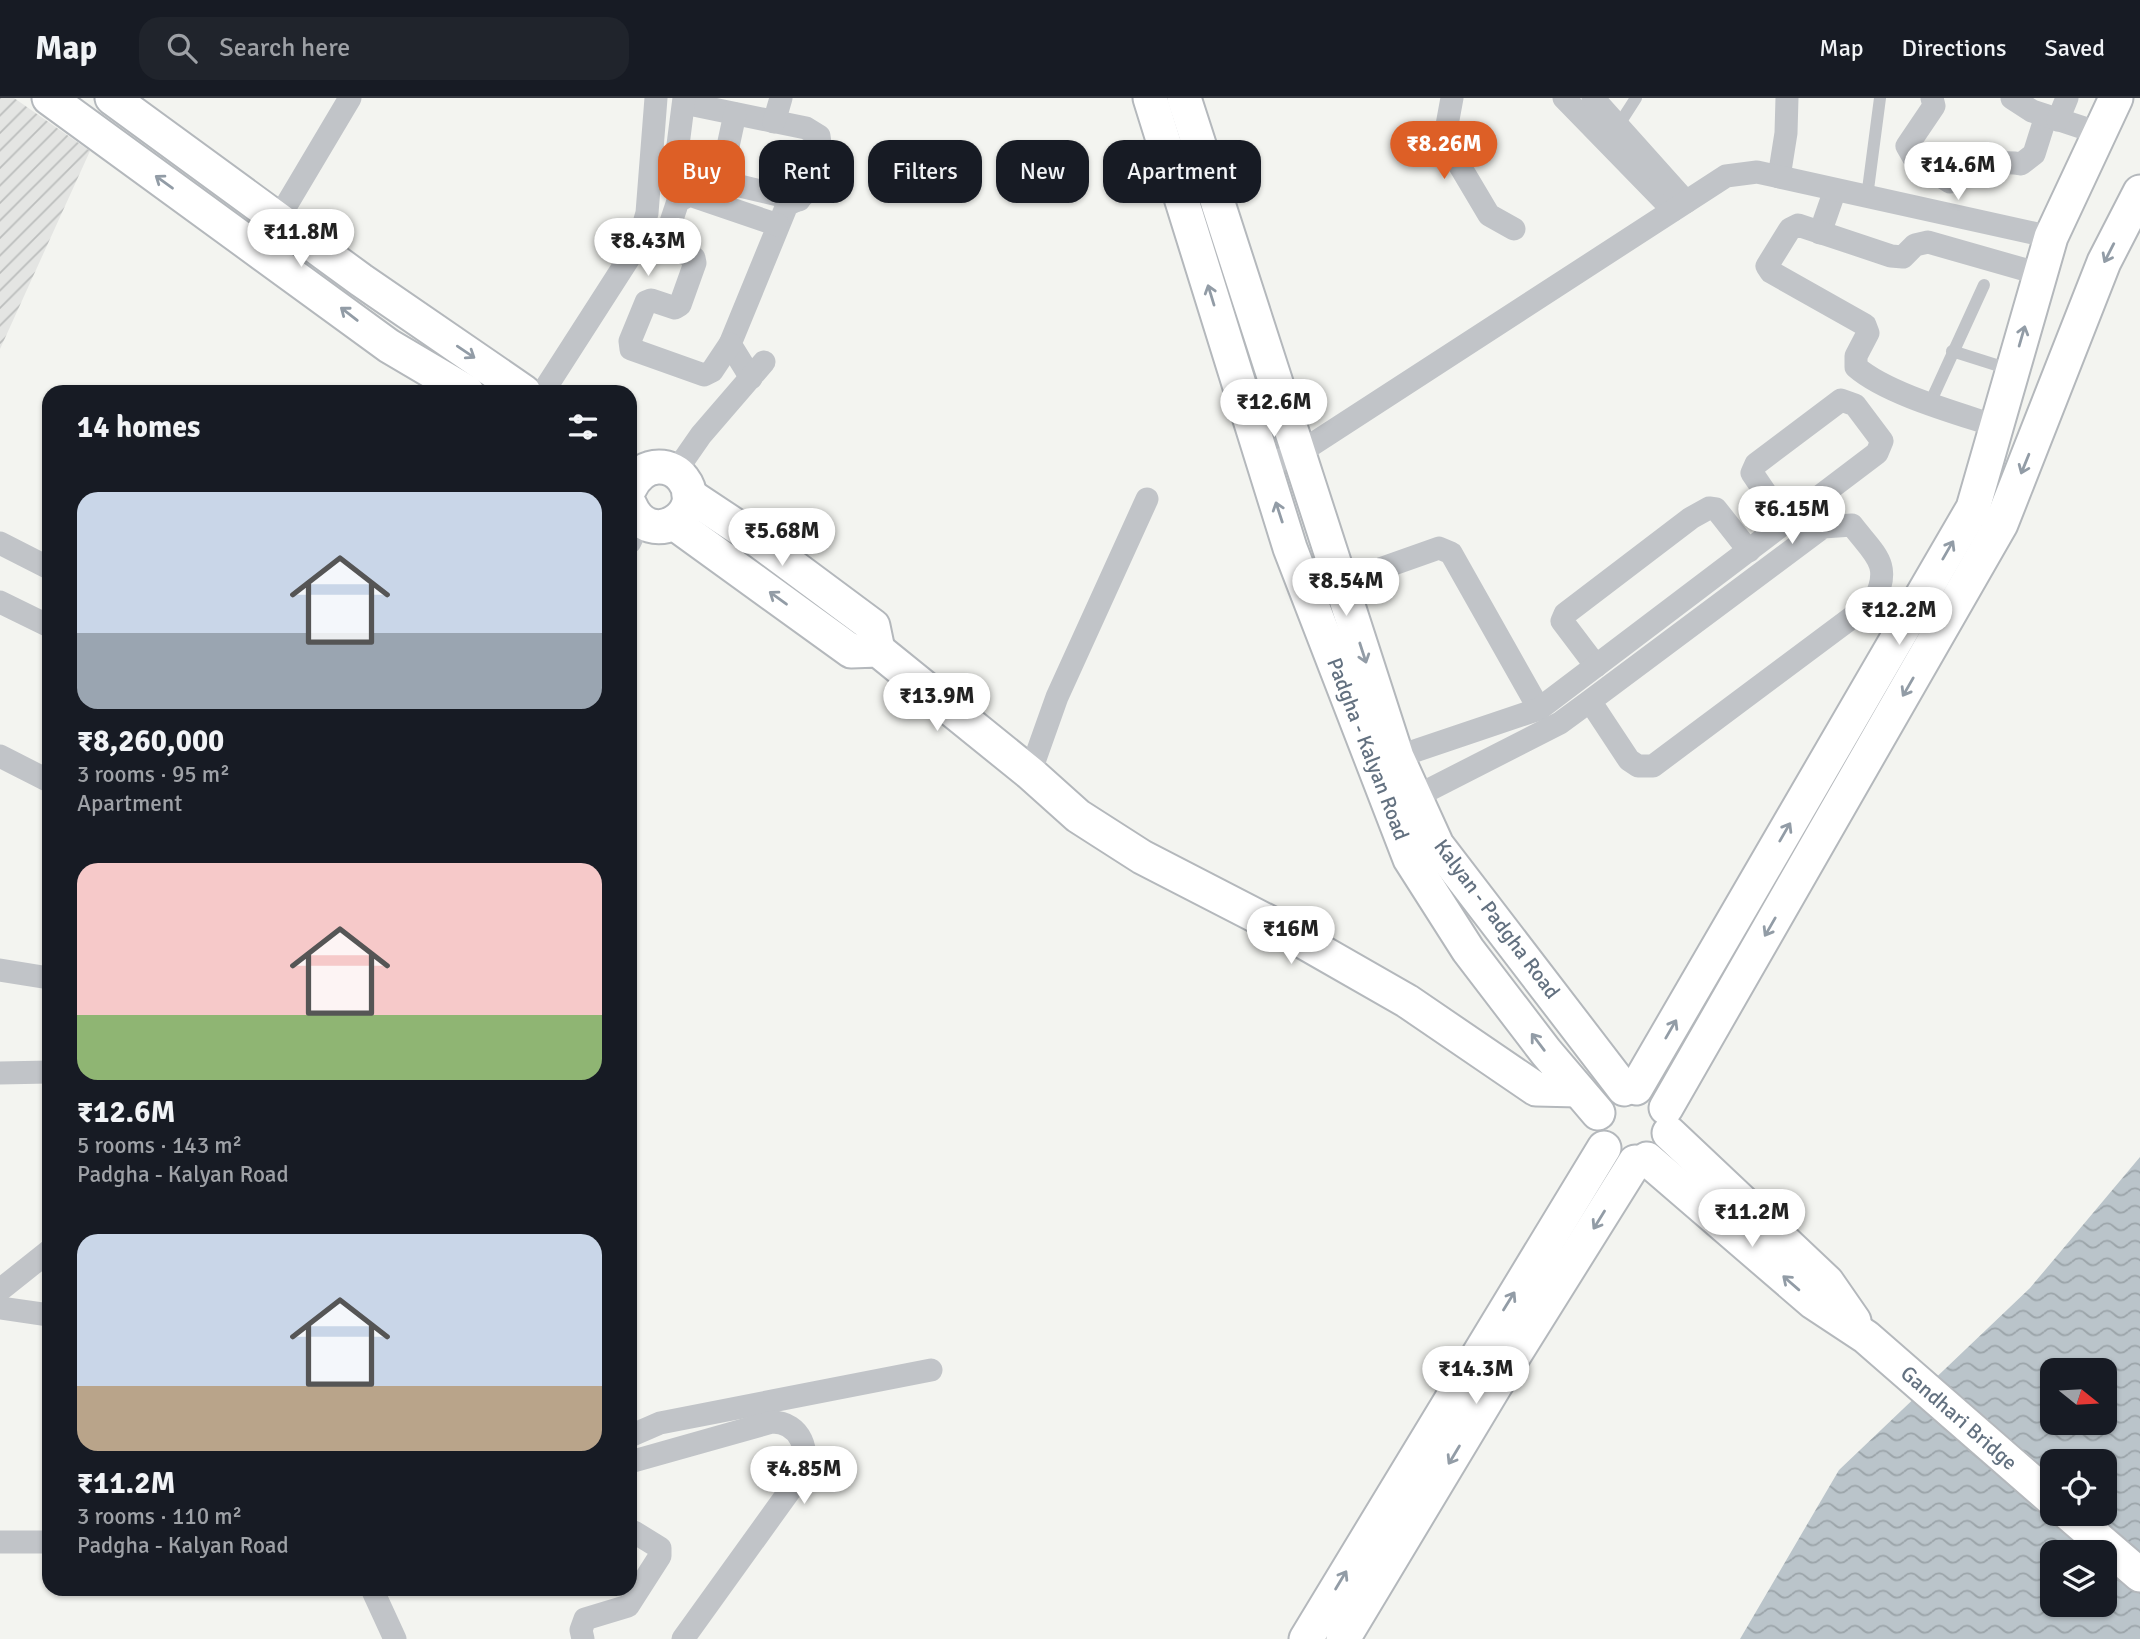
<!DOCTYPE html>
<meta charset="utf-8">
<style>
:root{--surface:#171b24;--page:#20242c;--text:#f1f3f6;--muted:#9ea1a6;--line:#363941;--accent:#dd5f26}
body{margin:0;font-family:Signika,sans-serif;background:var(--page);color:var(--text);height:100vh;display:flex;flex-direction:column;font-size:26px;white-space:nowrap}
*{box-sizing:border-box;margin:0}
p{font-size:23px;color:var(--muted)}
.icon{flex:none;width:38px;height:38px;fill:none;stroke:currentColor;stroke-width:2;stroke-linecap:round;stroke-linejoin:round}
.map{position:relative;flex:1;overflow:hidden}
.sheet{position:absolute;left:42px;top:287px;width:595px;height:1211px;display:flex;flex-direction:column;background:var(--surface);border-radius:21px;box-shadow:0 2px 5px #0004}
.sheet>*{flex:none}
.guide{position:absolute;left:658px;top:42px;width:665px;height:63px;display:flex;gap:14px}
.needle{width:46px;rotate:108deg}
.fabs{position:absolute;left:2040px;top:1260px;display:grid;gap:14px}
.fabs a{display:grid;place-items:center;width:77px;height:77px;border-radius:14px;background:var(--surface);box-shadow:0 2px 5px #0004;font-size:35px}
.price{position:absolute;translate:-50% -60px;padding:0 16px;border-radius:24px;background:#fff;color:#222;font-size:23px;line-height:46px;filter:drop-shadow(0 2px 4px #0008)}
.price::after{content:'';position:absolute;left:50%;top:42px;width:21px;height:16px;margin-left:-10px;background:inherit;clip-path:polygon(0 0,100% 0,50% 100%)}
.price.current{background:var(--accent);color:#fff}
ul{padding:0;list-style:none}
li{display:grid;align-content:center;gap:14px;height:371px;padding:0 35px}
li span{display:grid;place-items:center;height:217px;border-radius:21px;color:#555}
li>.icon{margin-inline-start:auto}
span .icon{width:126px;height:126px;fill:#fffc;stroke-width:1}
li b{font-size:30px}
h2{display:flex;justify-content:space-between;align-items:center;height:84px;padding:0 35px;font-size:30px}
.tag{padding:0 24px;border-radius:21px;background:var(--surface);box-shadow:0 2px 5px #0004;font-size:24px;line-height:63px}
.tag.current{background:var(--accent);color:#fff}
header{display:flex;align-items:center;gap:42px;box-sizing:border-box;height:98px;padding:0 35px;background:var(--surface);border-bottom:2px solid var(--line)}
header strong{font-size:33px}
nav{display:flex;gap:38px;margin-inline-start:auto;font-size:24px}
.search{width:490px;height:63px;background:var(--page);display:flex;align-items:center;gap:18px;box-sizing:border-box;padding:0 24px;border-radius:21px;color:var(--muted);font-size:26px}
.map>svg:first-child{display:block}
.industrial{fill:url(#industrial-furrows)}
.water{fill:url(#water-waves);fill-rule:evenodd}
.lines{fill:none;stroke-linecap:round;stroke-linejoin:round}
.secondary-casing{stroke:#b4b8bc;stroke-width:37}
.lane{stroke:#c1c4c8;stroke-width:12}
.street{stroke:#c1c4c8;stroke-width:23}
.secondary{stroke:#fff;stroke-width:33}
.oneway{stroke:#929ca6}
.labels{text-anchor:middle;stroke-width:7;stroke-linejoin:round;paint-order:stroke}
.street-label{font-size:21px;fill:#637180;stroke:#fff}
</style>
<header>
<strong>Map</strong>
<div class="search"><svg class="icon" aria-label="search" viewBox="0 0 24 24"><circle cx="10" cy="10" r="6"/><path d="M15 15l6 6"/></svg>Search here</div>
<nav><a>Map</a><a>Directions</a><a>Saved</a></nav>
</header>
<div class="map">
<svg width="2140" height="1541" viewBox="0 0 2140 1541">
<defs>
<pattern id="industrial-furrows" width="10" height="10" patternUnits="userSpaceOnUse" patternTransform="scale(1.75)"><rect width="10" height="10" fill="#e4e5e3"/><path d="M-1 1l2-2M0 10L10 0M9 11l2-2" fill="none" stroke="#bcbebd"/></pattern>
<pattern id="water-waves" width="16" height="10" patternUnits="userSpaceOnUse" patternTransform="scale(1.75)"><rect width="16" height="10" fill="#bac4ca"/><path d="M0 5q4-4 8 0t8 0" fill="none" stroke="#9ba4a9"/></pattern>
</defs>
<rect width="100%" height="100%" fill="#f3f4f0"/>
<polygon class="industrial" points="0,0 14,0 90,53 0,251"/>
<path class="water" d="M 2140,1059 L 2140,1541 L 1740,1541 L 1839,1372 L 2030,1190 ZM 2053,1272 L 2105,1272 L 2105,1325 L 2053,1325 ZM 2053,1363 L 2105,1363 L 2105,1416 L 2053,1416 ZM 2053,1454 L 2105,1454 L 2105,1507 L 2053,1507 Z"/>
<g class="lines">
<defs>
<g id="secondary">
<polyline points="49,0 389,248 467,294"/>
<polyline points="112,0 361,182 524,294"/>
<polyline points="1150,0 1290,450 1410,761 1468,852 1546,954 1598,1015"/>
<polyline points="1184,0 1397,659 1437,747 1624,991"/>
<path d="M 630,390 C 636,378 645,369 659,369 C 669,369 678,374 683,381 C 709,415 650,454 630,407"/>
<polyline points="689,397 760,444 873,528 878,552"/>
<polyline points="674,425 851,553 878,552 1030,675 1078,718 1142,759 1276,828 1407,903 1536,991 1578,992"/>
<polyline points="1636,990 1973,410 2051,139 2116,0"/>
<polyline points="1666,1010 2001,426 2104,164 2140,94"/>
<polyline points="1669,1035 1827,1184 1854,1223"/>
<polyline points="1647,1061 1813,1204 1866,1239 2053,1402"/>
<polyline points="2069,1416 2140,1477"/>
<polyline points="1306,1541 1604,1050"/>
<polyline points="1343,1541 1495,1288 1635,1064"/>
</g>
</defs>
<use href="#secondary" class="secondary-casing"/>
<g class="lane">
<polyline points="1618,28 1636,0"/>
<polyline points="1867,99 1880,0"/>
<polyline points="1952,253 2012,272"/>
<polyline points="1930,305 1984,187"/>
</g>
<g class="street">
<polyline points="1452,0 1447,27 1451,53 1489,117 1514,131"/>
<polyline points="1564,0 1673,112"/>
<polyline points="1593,0 1686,104"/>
<path d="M 1932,0 L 1934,8 L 1907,48 L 1915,62 L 1950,84 C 1972,72 1995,61 2021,66 L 2034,56 L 2046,18"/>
<polyline points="2012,0 2032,13 2099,35"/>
<path d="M 684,5 L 806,30 L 819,38 C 825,71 817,94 787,107 L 730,246 L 751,280"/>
<polyline points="735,16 722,76 727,85 799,102"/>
<polyline points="2058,22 2067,0"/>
<polyline points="774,24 781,0"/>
<polyline points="678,47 684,0"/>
<polyline points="1779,79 1786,35 1787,0"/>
<polyline points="1820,135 1835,92"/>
<polyline points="259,153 350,0"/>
<polyline points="730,246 712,273 704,277 631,251 630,243 646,204 651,202 675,210 680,207 695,165 694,160 664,145 678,103 690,97 778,127"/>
<polyline points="543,294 638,146 647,115 656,0"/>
<path d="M 1996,328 C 1957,315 1887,296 1856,269 L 1856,258 L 1868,235 L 1865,227 L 1771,174 L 1767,168 L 1790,131 L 1798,127 L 1891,158 L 1903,159 L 1915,147 L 1928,144 L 2040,176"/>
<polyline points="1264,368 1299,355 1726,78 1757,74 2051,139"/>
<polyline points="676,373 701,337 764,264"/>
<polyline points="630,444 640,422"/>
<polyline points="0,445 49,470"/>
<polyline points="1340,485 1439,450 1451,455 1539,611"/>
<polyline points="0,504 49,528"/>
<polyline points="1596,568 1562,523 1565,516 1691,420 1709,410 1716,411 1749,453"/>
<polyline points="0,658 49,683"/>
<polyline points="1382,661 1397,659 1539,611 1877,355 1882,343 1855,307 1841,302 1756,366 1752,375 1786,425"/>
<polyline points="1030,675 1057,599 1147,401"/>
<path d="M 1415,699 L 1560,625 L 1590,603 L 1823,429 L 1852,427 C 1874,456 1893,466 1874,503 L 1653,668 L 1638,668 L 1629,662 L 1590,603"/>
<polyline points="0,872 49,880"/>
<polyline points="0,975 49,974"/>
<polyline points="0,1192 49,1153"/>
<polyline points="0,1210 49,1217"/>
<polyline points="630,1338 660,1325 931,1272"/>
<path d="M 630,1364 L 772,1324 C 801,1324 811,1354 801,1377 L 683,1541"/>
<polyline points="0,1444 49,1444"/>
<polyline points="372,1491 395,1541"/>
<polyline points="583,1541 581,1532 585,1521 628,1508 660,1458 660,1450 634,1434 630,1439"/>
</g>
<use href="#secondary" class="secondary"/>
</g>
<defs><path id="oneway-shaft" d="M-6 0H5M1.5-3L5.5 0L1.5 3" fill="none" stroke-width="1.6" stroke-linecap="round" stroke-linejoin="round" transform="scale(1.75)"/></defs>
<g class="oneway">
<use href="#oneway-shaft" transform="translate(164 84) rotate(-144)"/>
<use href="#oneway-shaft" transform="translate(2109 155) rotate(117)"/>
<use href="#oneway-shaft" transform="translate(1211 197) rotate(-107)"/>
<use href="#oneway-shaft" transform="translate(349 216) rotate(-142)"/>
<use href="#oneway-shaft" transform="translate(2022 238) rotate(-74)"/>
<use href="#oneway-shaft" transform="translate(466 254) rotate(34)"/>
<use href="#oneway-shaft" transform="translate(2025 366) rotate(112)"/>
<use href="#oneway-shaft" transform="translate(1279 414) rotate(-108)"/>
<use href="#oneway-shaft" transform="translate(1948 452) rotate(-60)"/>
<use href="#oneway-shaft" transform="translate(778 500) rotate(-144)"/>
<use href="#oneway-shaft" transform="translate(1363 555) rotate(72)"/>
<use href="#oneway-shaft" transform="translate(1908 589) rotate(120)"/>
<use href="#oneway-shaft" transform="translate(1785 734) rotate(-60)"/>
<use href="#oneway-shaft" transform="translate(1770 829) rotate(120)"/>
<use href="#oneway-shaft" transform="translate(1671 931) rotate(-60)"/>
<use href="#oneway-shaft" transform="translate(1538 944) rotate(-127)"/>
<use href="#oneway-shaft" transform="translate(1599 1122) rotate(122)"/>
<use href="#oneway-shaft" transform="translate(1791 1185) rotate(-139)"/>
<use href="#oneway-shaft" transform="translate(1509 1203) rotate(-58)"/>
<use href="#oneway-shaft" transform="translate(1454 1357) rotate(121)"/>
<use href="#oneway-shaft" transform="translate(1341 1482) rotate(-59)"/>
</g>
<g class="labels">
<g class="street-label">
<text transform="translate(1368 651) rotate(69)" y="7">Padgha - Kalyan Road</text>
<text transform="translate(1497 821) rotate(53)" y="7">Kalyan - Padgha Road</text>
<text transform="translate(1959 1320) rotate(41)" y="7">Gandhari Bridge</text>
</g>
</g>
</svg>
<div class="fabs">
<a><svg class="needle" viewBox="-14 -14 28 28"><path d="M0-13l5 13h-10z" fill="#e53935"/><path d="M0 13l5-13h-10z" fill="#9ea1a6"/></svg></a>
<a><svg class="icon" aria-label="locate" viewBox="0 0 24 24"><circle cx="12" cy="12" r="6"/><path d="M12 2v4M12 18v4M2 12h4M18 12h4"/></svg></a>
<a><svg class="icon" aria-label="layers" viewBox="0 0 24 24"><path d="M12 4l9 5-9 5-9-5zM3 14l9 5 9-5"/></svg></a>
</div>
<b class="price current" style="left:1444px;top:83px">₹8.26M</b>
<b class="price" style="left:1958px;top:104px">₹14.6M</b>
<b class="price" style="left:301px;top:171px">₹11.8M</b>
<b class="price" style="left:648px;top:180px">₹8.43M</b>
<b class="price" style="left:1274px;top:341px">₹12.6M</b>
<b class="price" style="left:1792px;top:448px">₹6.15M</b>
<b class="price" style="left:782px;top:470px">₹5.68M</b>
<b class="price" style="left:1346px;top:520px">₹8.54M</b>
<b class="price" style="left:1899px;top:549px">₹12.2M</b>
<b class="price" style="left:937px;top:635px">₹13.9M</b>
<b class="price" style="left:1291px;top:868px">₹16M</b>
<b class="price" style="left:1752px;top:1151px">₹11.2M</b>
<b class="price" style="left:1476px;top:1308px">₹14.3M</b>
<b class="price" style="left:804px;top:1408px">₹4.85M</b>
<div class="guide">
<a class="tag current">Buy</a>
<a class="tag">Rent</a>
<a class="tag">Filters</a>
<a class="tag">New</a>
<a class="tag">Apartment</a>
</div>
<section class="sheet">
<h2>14 homes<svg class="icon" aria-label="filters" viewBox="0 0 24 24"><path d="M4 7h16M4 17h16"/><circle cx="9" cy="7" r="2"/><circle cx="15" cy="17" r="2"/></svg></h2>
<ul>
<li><span style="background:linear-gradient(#c9d6e8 65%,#9aa5b1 0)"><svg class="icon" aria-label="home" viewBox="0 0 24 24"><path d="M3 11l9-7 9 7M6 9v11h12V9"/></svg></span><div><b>₹8,260,000</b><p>3 rooms · 95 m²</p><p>Apartment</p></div></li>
<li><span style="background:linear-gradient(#f6c9c9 70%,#8fb573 0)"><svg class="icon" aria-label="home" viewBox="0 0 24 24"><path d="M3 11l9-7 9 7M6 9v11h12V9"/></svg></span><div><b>₹12.6M</b><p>5 rooms · 143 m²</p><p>Padgha - Kalyan Road</p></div></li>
<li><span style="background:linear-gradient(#c9d6e8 70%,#b9a48a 0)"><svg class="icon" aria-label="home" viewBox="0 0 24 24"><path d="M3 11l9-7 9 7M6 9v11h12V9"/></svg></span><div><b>₹11.2M</b><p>3 rooms · 110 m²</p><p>Padgha - Kalyan Road</p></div></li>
</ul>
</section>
</div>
